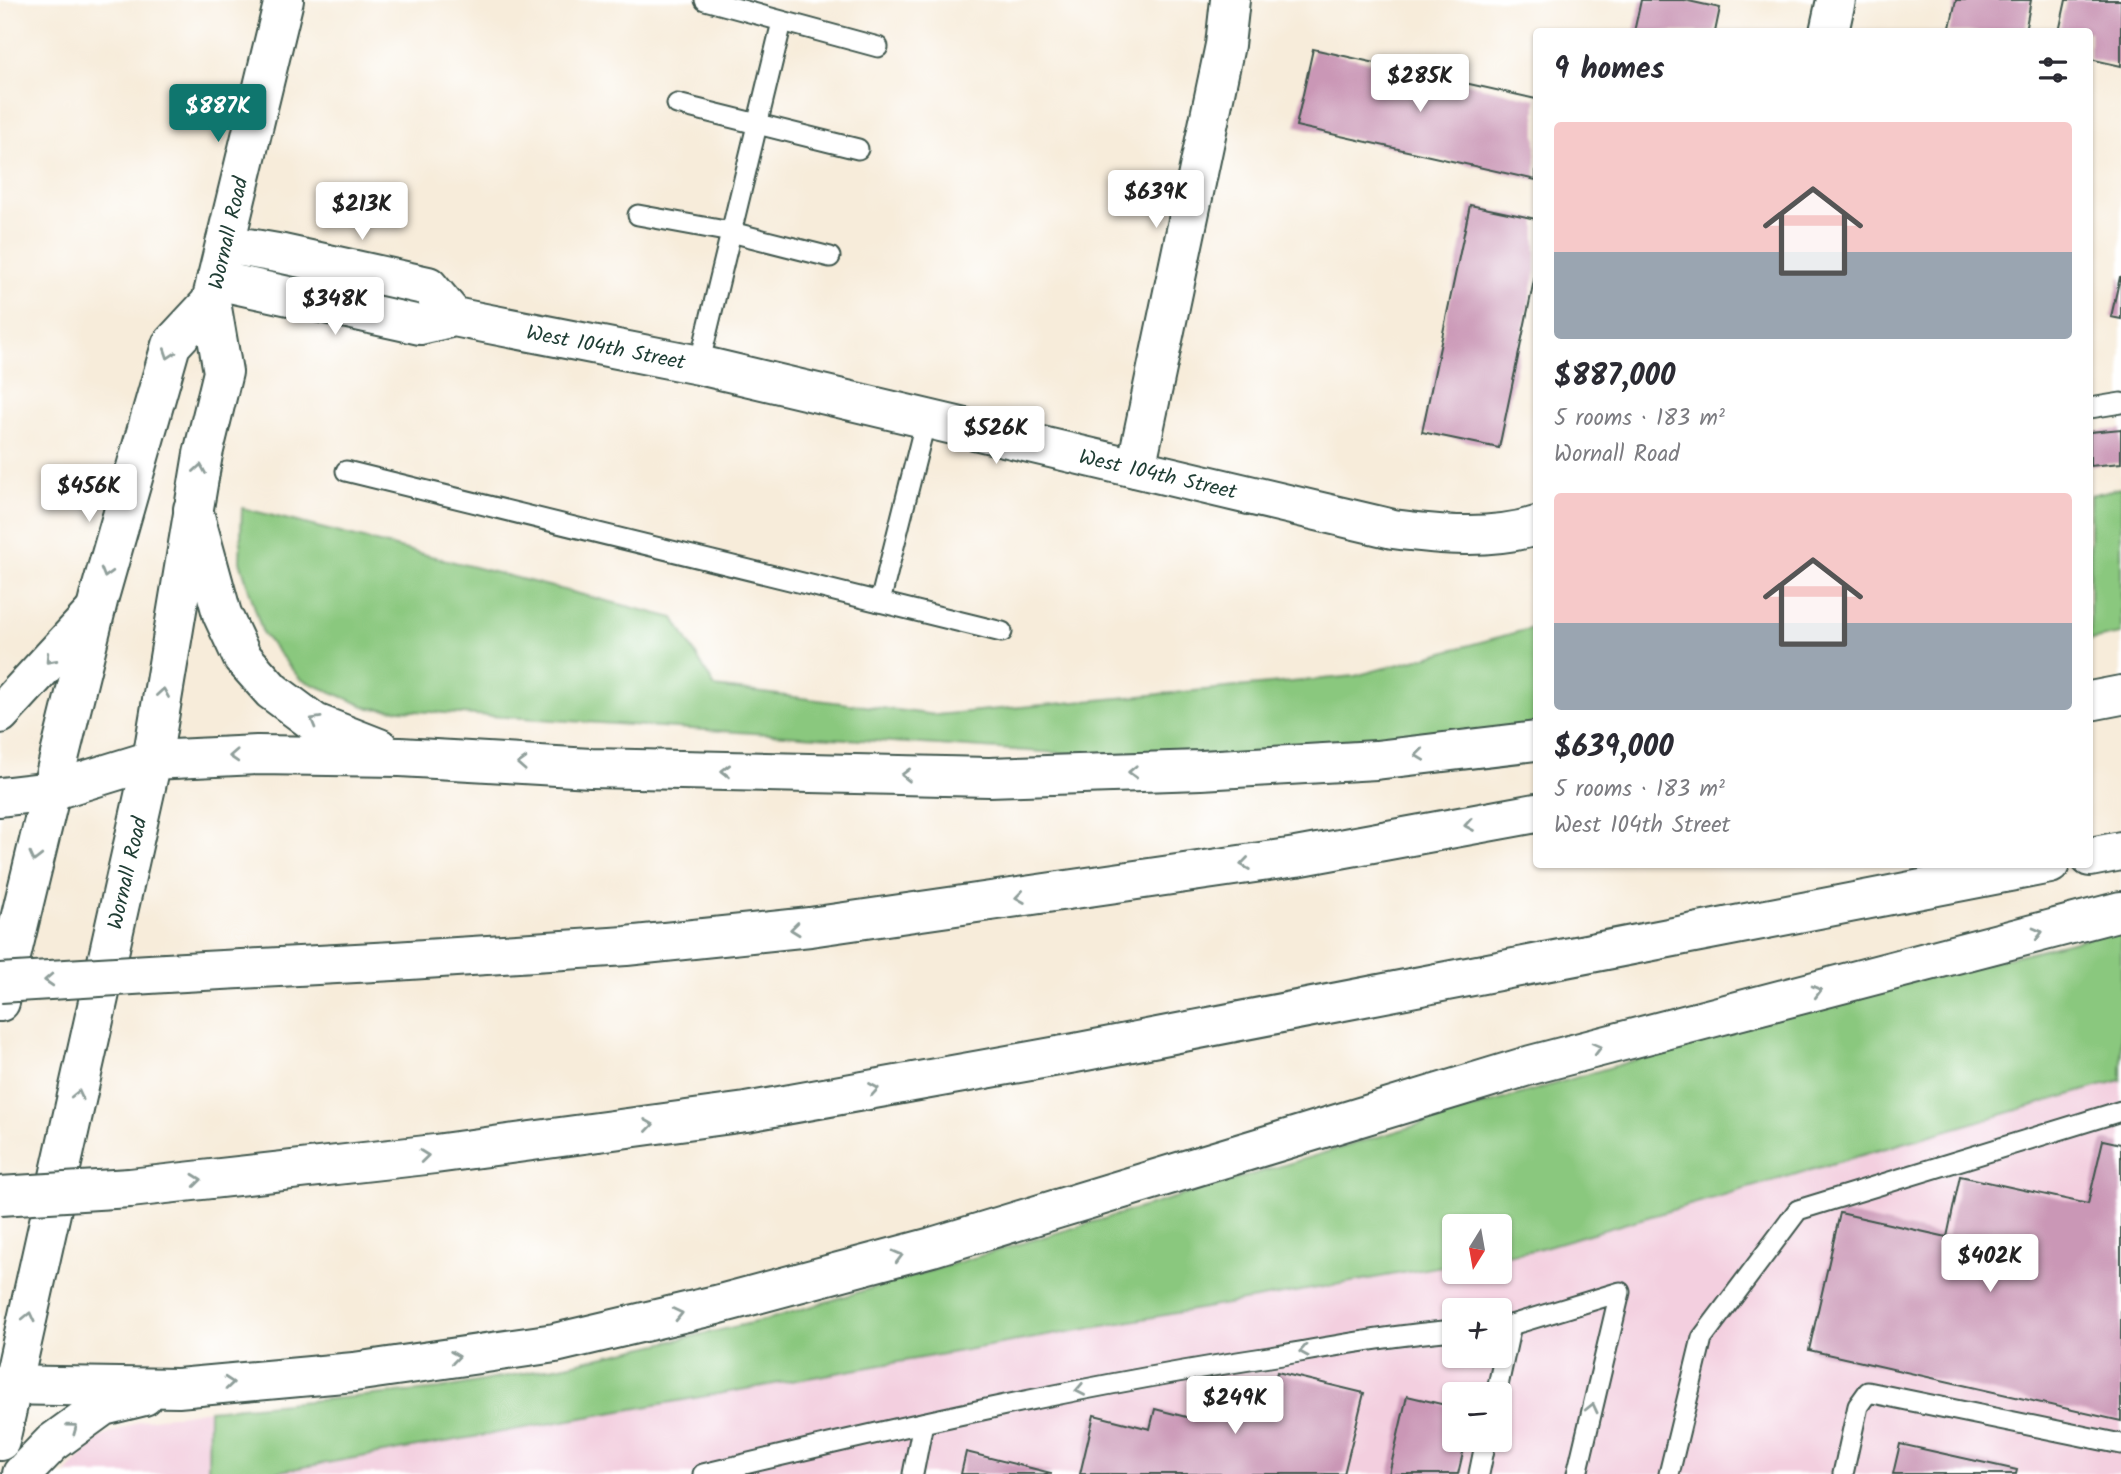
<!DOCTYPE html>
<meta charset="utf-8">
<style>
:root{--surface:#fff;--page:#f2f2f3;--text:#2b2b33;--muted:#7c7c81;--accent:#0f766e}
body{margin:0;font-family:Kalam,sans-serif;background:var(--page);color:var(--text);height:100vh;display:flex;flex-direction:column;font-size:26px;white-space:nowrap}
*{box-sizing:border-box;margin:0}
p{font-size:23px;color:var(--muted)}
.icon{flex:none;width:38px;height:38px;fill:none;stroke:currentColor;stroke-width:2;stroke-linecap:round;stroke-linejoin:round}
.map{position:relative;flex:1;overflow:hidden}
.panel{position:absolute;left:1533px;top:28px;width:560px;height:840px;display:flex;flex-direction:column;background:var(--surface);border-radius:7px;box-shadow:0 2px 5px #0004}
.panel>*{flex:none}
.needle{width:46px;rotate:191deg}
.tools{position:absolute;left:1442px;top:1214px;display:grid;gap:14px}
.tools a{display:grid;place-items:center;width:70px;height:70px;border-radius:7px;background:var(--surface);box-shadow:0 2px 5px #0004;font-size:35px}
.price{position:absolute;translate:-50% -60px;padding:0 16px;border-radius:7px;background:#fff;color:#222;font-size:23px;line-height:46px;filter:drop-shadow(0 2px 4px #0008)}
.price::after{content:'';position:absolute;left:50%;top:42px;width:21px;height:16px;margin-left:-10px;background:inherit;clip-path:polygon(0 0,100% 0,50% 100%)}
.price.current{background:var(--accent);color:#fff}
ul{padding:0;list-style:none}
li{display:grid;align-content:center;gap:14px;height:371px;padding:0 21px}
li span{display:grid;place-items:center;height:217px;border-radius:7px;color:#555}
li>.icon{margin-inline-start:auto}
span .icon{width:126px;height:126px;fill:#fffc;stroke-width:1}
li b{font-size:30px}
h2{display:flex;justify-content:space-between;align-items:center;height:84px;padding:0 21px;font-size:30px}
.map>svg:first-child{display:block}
.built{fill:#f3cfdf;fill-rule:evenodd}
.green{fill:#8ac87e;stroke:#548259;stroke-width:2}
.building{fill:#ca97b6}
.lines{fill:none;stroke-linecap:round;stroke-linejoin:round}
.lane-casing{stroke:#3f574d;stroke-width:23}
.street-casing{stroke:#3f574d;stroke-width:42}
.secondary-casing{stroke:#3f574d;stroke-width:42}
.primary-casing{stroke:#3f574d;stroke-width:42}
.highway-casing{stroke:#3f574d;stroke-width:42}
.lane{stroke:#fff;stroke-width:19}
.street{stroke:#fff;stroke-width:38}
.secondary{stroke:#fff;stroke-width:38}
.primary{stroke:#fff;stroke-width:38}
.highway{stroke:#fff;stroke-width:38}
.highway-bridge-casing{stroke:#3f574d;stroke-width:42;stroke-linecap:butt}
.highway-bridge{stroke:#fff;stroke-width:38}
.oneway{stroke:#8f9e9a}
.labels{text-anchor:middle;stroke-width:5;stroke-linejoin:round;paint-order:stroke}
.street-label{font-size:21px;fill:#1f3d34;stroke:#fff}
</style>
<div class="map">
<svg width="2121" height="1474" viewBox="0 0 2121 1474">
<rect width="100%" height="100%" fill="#fff"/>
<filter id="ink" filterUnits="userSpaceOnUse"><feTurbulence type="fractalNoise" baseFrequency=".0143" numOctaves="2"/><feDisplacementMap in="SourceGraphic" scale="14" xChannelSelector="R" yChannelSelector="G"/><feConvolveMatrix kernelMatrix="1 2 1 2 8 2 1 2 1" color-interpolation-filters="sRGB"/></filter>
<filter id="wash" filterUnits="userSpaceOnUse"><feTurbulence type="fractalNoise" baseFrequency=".00686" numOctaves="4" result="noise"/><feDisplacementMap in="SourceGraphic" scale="28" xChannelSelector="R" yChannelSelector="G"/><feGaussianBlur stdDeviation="1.57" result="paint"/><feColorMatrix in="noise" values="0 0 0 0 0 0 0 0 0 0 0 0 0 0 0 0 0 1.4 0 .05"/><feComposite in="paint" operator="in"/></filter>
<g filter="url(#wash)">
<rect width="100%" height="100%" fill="#f7ecda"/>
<g class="built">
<path d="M 2121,1080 L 2121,1474 L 264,1474 L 1454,1264 L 1454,1272 L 1500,1272 L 1500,1256 L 1534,1250 ZM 1454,1311 L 1500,1311 L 1500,1356 L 1454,1356 ZM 1454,1395 L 1500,1395 L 1500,1440 L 1454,1440 Z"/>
<polygon points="209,1410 208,1474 65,1474 97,1439 140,1421"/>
</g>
<g class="green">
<polygon points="2121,488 2121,634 2090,640 2090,495"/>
<polygon points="242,508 674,618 715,687 936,715 1355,676 1536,627 1536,744 1152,759 369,708 300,679 263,634 240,561"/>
<polygon points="2121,930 2121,1080 1534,1250 1500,1256 1500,1227 1454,1227 1454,1264 264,1474 208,1474 209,1410 440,1389 566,1365 769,1319 1852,995"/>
</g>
<g id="blocks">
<g class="building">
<polygon points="1641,0 1684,0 1720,8 1715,32 1634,32"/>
<polygon points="1956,0 2031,0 2025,32 1949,32"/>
<polygon points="2066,0 2121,0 2121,66 2090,59 2090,32 2059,32"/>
<polygon points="1313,49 1536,99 1536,180 1296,126"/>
<polygon points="1470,205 1536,219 1536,271 1499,448 1422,432"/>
<polygon points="2120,277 2121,277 2121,319 2111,317"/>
<polygon points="2121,429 2121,463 2090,466 2090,432"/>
<polygon points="2103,1140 2121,1144 2121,1421 1809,1350 1840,1213 1947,1237 1960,1176 2088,1204"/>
<polygon points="1277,1372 1364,1393 1344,1474 1080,1474 1094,1415 1150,1429 1155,1409 1190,1418 1196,1392 1268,1410"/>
<polygon points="1407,1396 1454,1407 1454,1440 1466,1440 1458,1474 1389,1474"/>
<polygon points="1900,1444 2017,1470 2016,1474 1893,1474"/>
<polygon points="966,1452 1051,1473 1051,1474 961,1474"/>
</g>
</g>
</g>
<g filter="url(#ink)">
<use href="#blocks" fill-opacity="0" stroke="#3f574d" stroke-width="2"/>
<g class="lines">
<defs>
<g id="lane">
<polyline points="705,0 878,47"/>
<polyline points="677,104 858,149"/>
<polyline points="638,215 731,232 830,257"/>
<polyline points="699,365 782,22"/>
<polyline points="2090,408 2121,403"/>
<polyline points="346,471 1002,632"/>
<polyline points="880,602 926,419"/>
<polyline points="1500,1326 1511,1325 1620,1292 1577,1474"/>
<polyline points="1496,1395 1511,1325"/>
<path d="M 703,1474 C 893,1428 1083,1385 1276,1356 C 1335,1346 1394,1335 1454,1330"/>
<polyline points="913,1474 923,1423"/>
<polyline points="1479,1474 1486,1440"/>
<polyline points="1669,1474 1702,1338 1798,1210 2121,1111"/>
<polyline points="1843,1474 1858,1406 1868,1392 2121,1444"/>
</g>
<g id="street">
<polyline points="1829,32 1836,0"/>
<polyline points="225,244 283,254 428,286 454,317"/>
<path d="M 216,280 L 420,325 L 454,317 L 699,365 L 1393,529 C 1439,535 1490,540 1536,526"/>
<polyline points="1136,468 1225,45 1230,0"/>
</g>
<g id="secondary">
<polyline points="0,714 93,613"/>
<polyline points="152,760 203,454 223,372 211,302 284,0"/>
<polyline points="51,791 99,597 171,345 211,302"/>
</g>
<g id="primary">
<polyline points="0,1002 51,791"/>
<polyline points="0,1441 152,760"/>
</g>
<g id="highway">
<polyline points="193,509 222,614 242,657 272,691 315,723 379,748"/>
<polyline points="2090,701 2121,695"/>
<polyline points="0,797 51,791 152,760 257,755 400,757 591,768 989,777 1201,770 1376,760 1536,741"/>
<polyline points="2090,857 2121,851"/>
<polyline points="166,973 394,961 626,946 810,927 1296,857 1536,813"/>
<polyline points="130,1188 435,1154 746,1112 1075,1053 2050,864"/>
<polyline points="0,1385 178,1388 354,1372 555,1343 716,1305 932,1247 1531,1065 2121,911"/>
<polyline points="22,1474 52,1443 103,1406 144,1396"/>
</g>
</defs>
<use href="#lane" class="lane-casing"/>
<use href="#street" class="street-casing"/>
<use href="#secondary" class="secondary-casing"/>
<use href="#primary" class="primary-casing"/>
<use href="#highway" class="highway-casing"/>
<use href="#lane" class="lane"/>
<use href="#street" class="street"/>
<use href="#secondary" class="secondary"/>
<use href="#primary" class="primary"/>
<use href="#highway" class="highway"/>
<defs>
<g id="highway-bridge">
<polyline points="0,983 166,973"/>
<polyline points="0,1196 130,1188"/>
</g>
</defs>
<use href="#highway-bridge" class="highway-bridge-casing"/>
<use href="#highway-bridge" class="highway-bridge"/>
</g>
<defs><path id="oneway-chevron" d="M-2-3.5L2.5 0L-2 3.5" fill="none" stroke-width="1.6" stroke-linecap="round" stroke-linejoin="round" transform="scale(1.75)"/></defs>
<g class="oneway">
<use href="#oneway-chevron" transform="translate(169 354) rotate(109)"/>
<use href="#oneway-chevron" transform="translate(200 469) rotate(-81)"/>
<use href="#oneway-chevron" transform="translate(106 573) rotate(106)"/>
<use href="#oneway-chevron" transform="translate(50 659) rotate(132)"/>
<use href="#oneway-chevron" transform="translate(163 693) rotate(-81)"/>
<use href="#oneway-chevron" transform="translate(315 721) rotate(-150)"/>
<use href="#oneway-chevron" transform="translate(1420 755) rotate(173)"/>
<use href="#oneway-chevron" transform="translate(234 756) rotate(177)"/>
<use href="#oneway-chevron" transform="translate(522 764) rotate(-177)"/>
<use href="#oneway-chevron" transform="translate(726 771) rotate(-179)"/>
<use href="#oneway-chevron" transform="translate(1133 772) rotate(178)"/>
<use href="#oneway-chevron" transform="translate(906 775) rotate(-179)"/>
<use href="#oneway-chevron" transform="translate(1469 825) rotate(170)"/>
<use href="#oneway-chevron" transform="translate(35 857) rotate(104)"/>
<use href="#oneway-chevron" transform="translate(1245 864) rotate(172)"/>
<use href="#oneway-chevron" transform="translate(1020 897) rotate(172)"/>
<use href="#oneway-chevron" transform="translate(795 929) rotate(174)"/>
<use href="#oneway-chevron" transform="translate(2038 933) rotate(-15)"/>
<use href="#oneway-chevron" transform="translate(49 980) rotate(177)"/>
<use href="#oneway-chevron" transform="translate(1817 991) rotate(-15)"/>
<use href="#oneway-chevron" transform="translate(1597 1048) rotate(-15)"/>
<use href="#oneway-chevron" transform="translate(874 1089) rotate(-10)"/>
<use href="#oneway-chevron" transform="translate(78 1095) rotate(-77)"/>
<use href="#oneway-chevron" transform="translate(649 1125) rotate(-8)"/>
<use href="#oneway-chevron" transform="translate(424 1156) rotate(-6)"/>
<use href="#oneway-chevron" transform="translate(197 1180) rotate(-6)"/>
<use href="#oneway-chevron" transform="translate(898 1256) rotate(-15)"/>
<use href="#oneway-chevron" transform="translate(678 1314) rotate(-13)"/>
<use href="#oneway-chevron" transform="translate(29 1317) rotate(-77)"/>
<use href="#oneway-chevron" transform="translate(1304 1351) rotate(171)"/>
<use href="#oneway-chevron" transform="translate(455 1357) rotate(-8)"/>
<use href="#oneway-chevron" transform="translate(229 1383) rotate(-5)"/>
<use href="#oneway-chevron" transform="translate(1080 1390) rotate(169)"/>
<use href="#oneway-chevron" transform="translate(1592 1408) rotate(-77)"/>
<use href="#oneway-chevron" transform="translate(73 1428) rotate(-36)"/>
</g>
</g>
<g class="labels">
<g class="street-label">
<text transform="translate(228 233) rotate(-77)" y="7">Wornall Road</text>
<text transform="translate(606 347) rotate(11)" y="7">West 104th Street</text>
<text transform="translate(1158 474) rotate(13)" y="7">West 104th Street</text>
<text transform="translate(127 873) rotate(-77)" y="7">Wornall Road</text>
</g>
</g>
</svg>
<div class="tools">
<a><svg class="needle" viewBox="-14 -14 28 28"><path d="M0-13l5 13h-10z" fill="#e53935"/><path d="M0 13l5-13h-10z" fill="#7c7c81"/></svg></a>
<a>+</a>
<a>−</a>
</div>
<b class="price" style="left:1420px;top:114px">$285K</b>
<b class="price current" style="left:218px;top:144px">$887K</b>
<b class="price" style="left:1156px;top:230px">$639K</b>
<b class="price" style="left:362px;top:242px">$213K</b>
<b class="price" style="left:335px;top:337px">$348K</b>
<b class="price" style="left:996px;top:466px">$526K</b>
<b class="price" style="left:89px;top:524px">$456K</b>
<b class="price" style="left:1990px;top:1294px">$402K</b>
<b class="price" style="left:1235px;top:1436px">$249K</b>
<section class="panel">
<h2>9 homes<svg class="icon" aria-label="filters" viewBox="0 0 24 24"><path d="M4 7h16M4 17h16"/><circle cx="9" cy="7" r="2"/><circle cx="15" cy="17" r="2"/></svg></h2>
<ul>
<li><span style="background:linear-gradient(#f6c9c9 60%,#9aa5b1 0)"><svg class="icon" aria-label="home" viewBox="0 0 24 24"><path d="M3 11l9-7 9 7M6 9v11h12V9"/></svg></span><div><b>$887,000</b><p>5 rooms · 183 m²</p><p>Wornall Road</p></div></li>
<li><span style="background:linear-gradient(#f6c9c9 60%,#9aa5b1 0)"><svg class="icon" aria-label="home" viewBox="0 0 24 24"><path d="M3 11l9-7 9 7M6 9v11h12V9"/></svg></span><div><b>$639,000</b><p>5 rooms · 183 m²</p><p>West 104th Street</p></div></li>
</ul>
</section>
</div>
